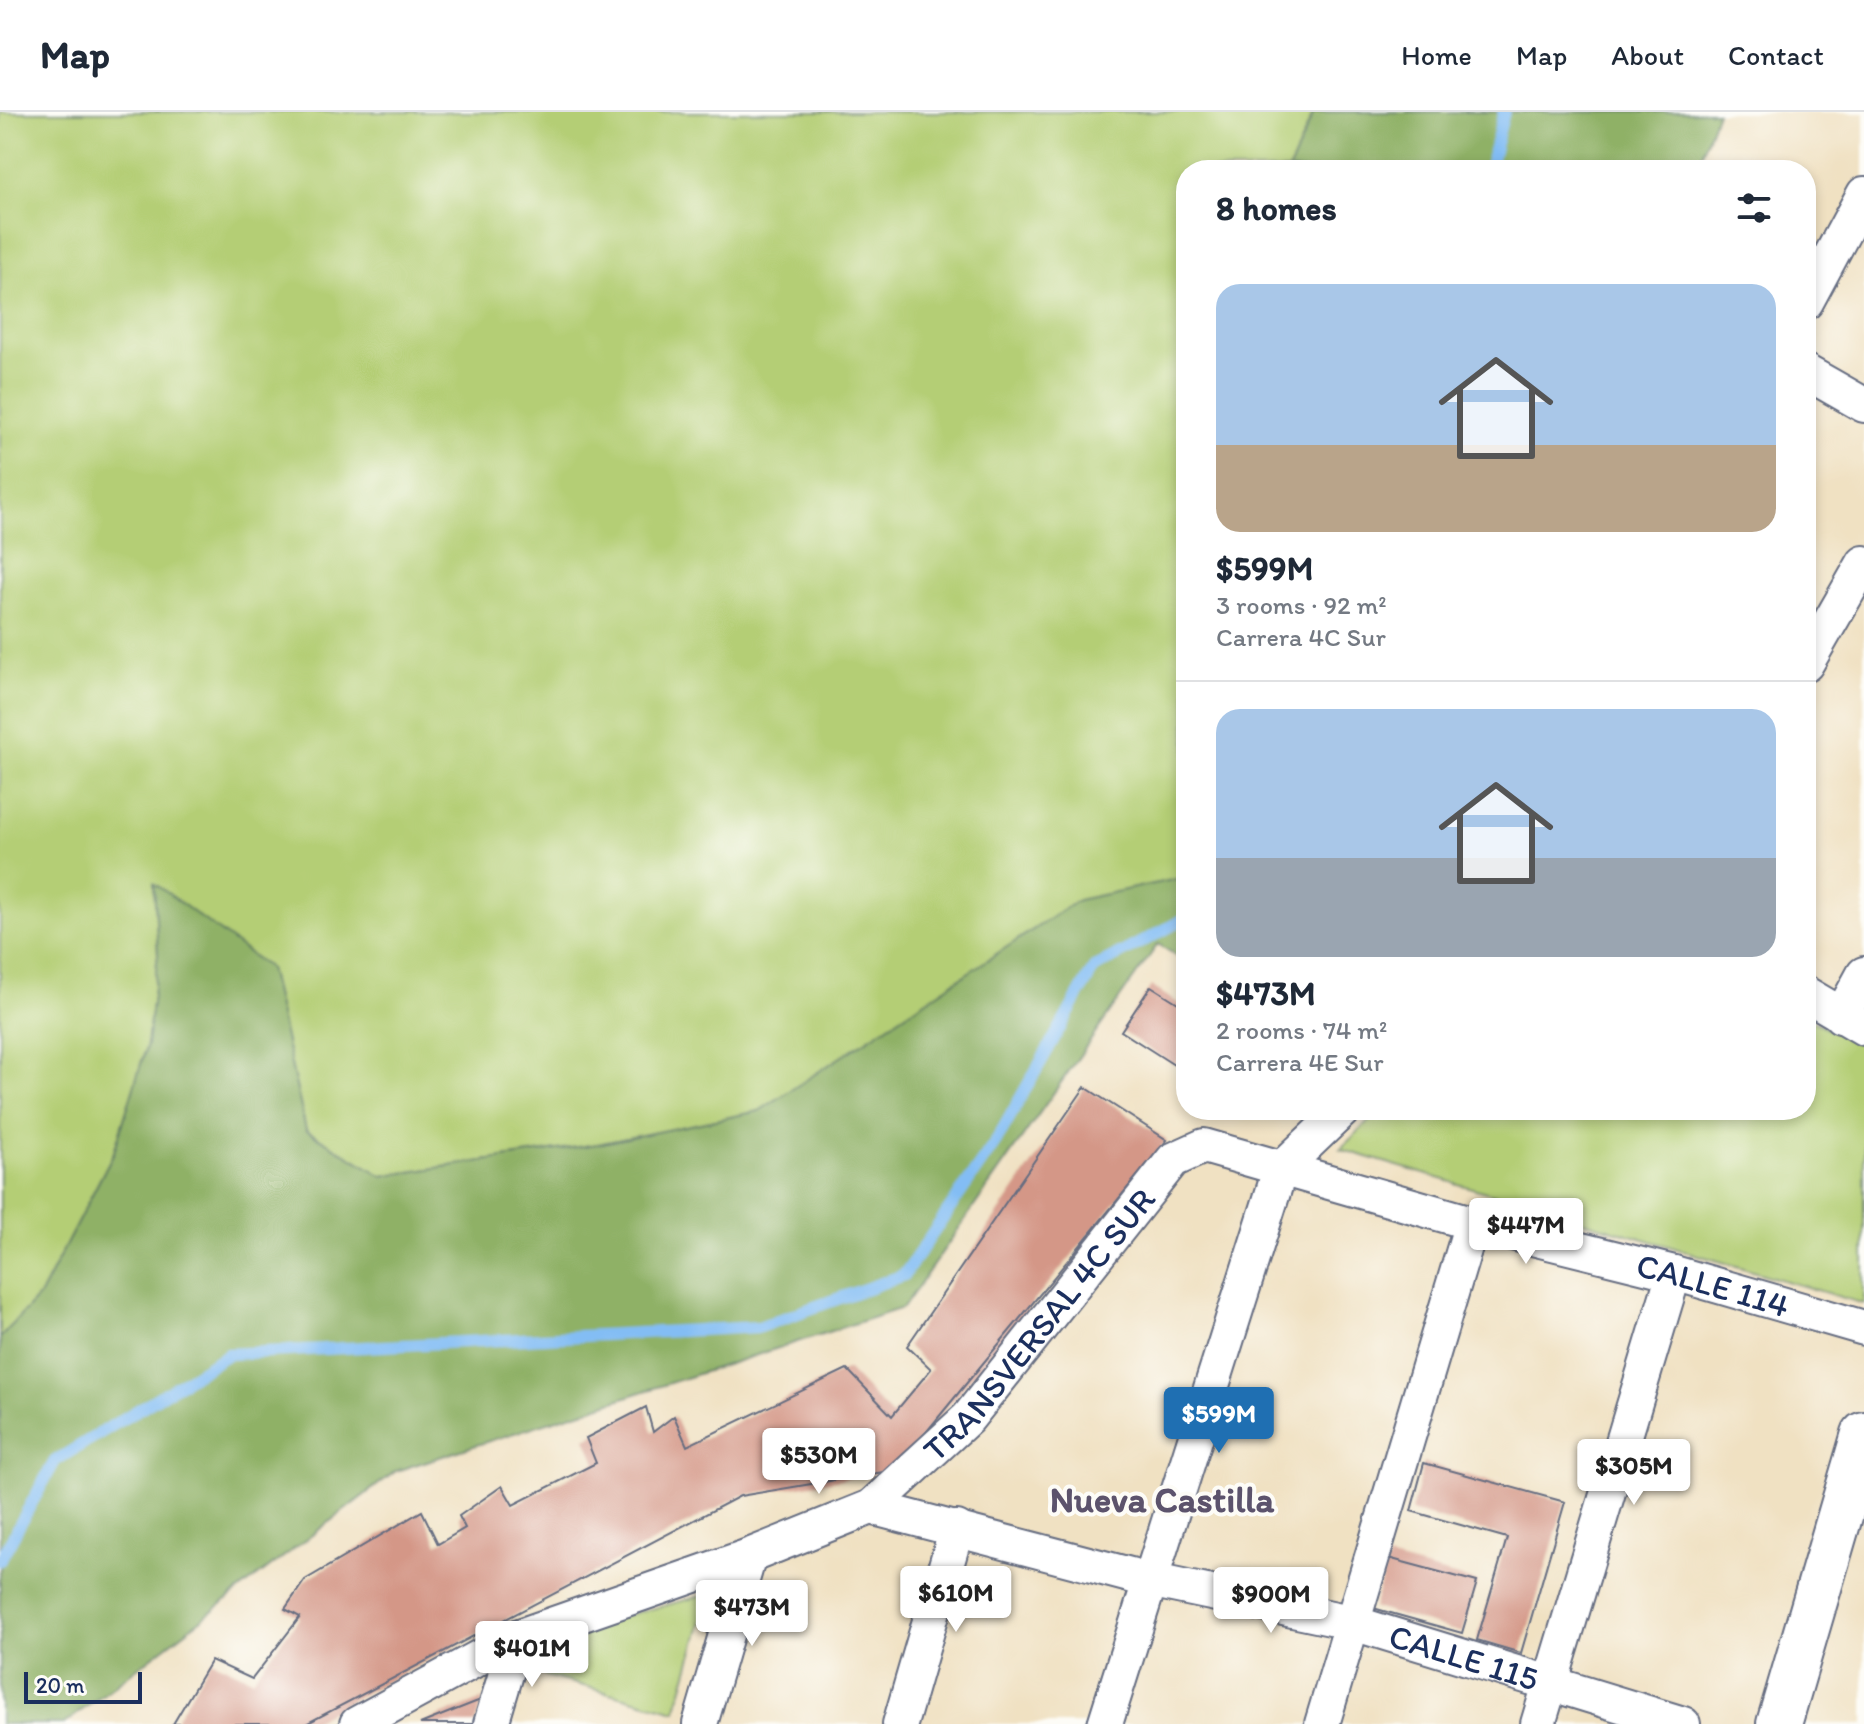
<!DOCTYPE html>
<meta charset="utf-8">
<style>
:root{--surface:#fff;--page:#f2f2f3;--text:#1f2937;--muted:#747a83;--line:#e0e1e3;--accent:#1f6fb2}
body{margin:0;font-family:Itim,sans-serif;background:var(--page);color:var(--text);height:100vh;display:flex;flex-direction:column;font-size:30px;white-space:nowrap}
*{box-sizing:border-box;margin:0}
p{font-size:26px;color:var(--muted)}
.icon{flex:none;width:44px;height:44px;fill:none;stroke:currentColor;stroke-width:2;stroke-linecap:round;stroke-linejoin:round}
.map{position:relative;flex:1;overflow:hidden}
.drawer{position:absolute;left:1176px;top:48px;width:640px;height:960px;display:flex;flex-direction:column;background:var(--surface);border-radius:32px;box-shadow:0 4px 12px #0003}
.drawer>*{flex:none}
.scale{position:absolute;left:24px;bottom:20px;width:118px;box-sizing:border-box;padding-left:8px;border:4px solid #1b2f5e;border-top:0;font-size:22px;line-height:28px;white-space:nowrap;color:#1b2f5e;-webkit-text-stroke:6px #fdfcf7;paint-order:stroke}
.price{position:absolute;translate:-50% -68px;padding:0 18px;border-radius:8px;background:#fff;color:#222;font-size:26px;line-height:52px;filter:drop-shadow(0 2px 4px #0008)}
.price::after{content:'';position:absolute;left:50%;top:48px;width:24px;height:18px;margin-left:-12px;background:inherit;clip-path:polygon(0 0,100% 0,50% 100%)}
.price.current{background:var(--accent);color:#fff}
ul{padding:0;list-style:none}
li{display:grid;align-content:center;gap:16px;height:424px;padding:0 40px}
li+li{border-top:2px solid var(--line)}
li span{display:grid;place-items:center;height:248px;border-radius:24px;color:#555}
li>.icon{margin-inline-start:auto}
span .icon{width:144px;height:144px;fill:#fffc;stroke-width:1}
li b{font-size:34px}
h2{display:flex;justify-content:space-between;align-items:center;height:96px;padding:0 40px;font-size:34px}
header{display:flex;align-items:center;gap:48px;box-sizing:border-box;height:112px;padding:0 40px;background:var(--surface);border-bottom:2px solid var(--line)}
header strong{font-size:38px}
nav{display:flex;gap:44px;margin-inline-start:auto;font-size:28px}
.map>svg:first-child{display:block}
.green{fill:#b4ce74;stroke:#687e69;stroke-width:2}
.forest{fill:#8fb166;stroke:#557062;stroke-width:2}
.lines{fill:none;stroke-linecap:round;stroke-linejoin:round}
.stream{stroke:#83bdf4;stroke-width:12}
.building{fill:#d49787}
.minor-casing{stroke:#666d81;stroke-width:38}
.tertiary-casing{stroke:#666d81;stroke-width:48}
.minor{stroke:#fff;stroke-width:34}
.tertiary{stroke:#fff;stroke-width:44}
.labels{text-anchor:middle;stroke-width:8;stroke-linejoin:round;paint-order:stroke}
.street-label{font-size:34px;fill:#1b2f5e;stroke:#fdfcf7}
.neighbourhood-label{font-size:36px;font-weight:bold;fill:#5c536c;stroke:#fdfcf7}
</style>
<header>
<strong>Map</strong>
<nav><a>Home</a><a>Map</a><a>About</a><a>Contact</a></nav>
</header>
<div class="map">
<svg width="1864" height="1612" viewBox="0 0 1864 1612">
<rect width="100%" height="100%" fill="#fdfcf7"/>
<filter id="ink" filterUnits="userSpaceOnUse"><feTurbulence type="fractalNoise" baseFrequency=".0125" numOctaves="2"/><feDisplacementMap in="SourceGraphic" scale="16" xChannelSelector="R" yChannelSelector="G"/><feConvolveMatrix kernelMatrix="1 2 1 2 8 2 1 2 1" color-interpolation-filters="sRGB"/></filter>
<filter id="wash" filterUnits="userSpaceOnUse"><feTurbulence type="fractalNoise" baseFrequency=".006" numOctaves="4" result="noise"/><feDisplacementMap in="SourceGraphic" scale="32" xChannelSelector="R" yChannelSelector="G"/><feGaussianBlur stdDeviation="1.8" result="paint"/><feColorMatrix in="noise" values="0 0 0 0 0 0 0 0 0 0 0 0 0 0 0 0 0 1.4 0 .05"/><feComposite in="paint" operator="in"/></filter>
<g filter="url(#wash)">
<rect width="100%" height="100%" fill="#f0e1c2"/>
<g class="green">
<polygon points="0,0 1314,0 1289,58 1186,58 1186,765 1078,789 760,999 598,1032 382,1064 306,1018 269,856 154,773 158,842 147,933 114,1040 40,1183 0,1226"/>
<polygon points="1806,906 1864,933 1864,1192 1340,1037 1381,998 1806,998"/>
<polygon points="710,1482 676,1599 528,1559 540,1525"/>
</g>
<g class="forest">
<polygon points="1314,0 1717,0 1696,58 1289,58"/>
<polygon points="1186,765 1186,850 1158,832 903,1196 396,1359 64,1612 0,1612 0,1226 40,1183 114,1040 147,932 158,842 154,771 269,856 306,1018 383,1064 598,1032 759,999 1078,788"/>
</g>
<g class="lines">
<g class="stream">
<polyline points="1489,58 1504,0"/>
<polyline points="0,1448 55,1349 228,1242 759,1215 904,1163 995,1031 1094,856 1186,806"/>
</g>
</g>
<g id="blocks">
<g class="building">
<polygon points="1151,874 1186,896 1186,935 1174,953 1121,919"/>
<polygon points="1085,975 1167,1028 895,1358 740,1384 306,1612 173,1612 211,1548 252,1567 300,1505 285,1497 305,1468 422,1399 438,1432 465,1416 459,1404 502,1374 513,1393 596,1351 586,1326 646,1295 653,1320 674,1304 687,1334 847,1257 892,1304 931,1257 907,1234"/>
<polygon points="1424,1351 1565,1390 1521,1541 1477,1528 1507,1426 1411,1399"/>
<polygon points="1388,1446 1477,1470 1462,1521 1373,1496"/>
<polygon points="483,1587 475,1612 420,1612"/>
</g>
</g>
</g>
<g filter="url(#ink)">
<use href="#blocks" fill-opacity="0" stroke="#666d81" stroke-width="2"/>
<g class="lines">
<defs>
<g id="minor">
<polyline points="1806,190 1864,82"/>
<polyline points="1806,260 1864,293"/>
<polyline points="1806,552 1864,451"/>
<polyline points="1806,882 1864,916"/>
<polyline points="1841,904 1864,862"/>
<path id="s1" d="M 871,1395 L 1149,1468 L 1350,1510 L 1683,1612"/>
<path id="s2" d="M 357,1612 L 517,1525 L 749,1444 L 871,1395 L 968,1306 L 1173,1048 L 1204,1034 L 1472,1111 L 1674,1161 L 1864,1216"/>
<polyline points="491,1612 517,1525"/>
<polyline points="700,1612 749,1444"/>
<polyline points="900,1612 957,1416"/>
<polyline points="1105,1612 1280,1058 1343,998"/>
<polyline points="1322,1612 1472,1111"/>
<polyline points="1538,1612 1674,1161"/>
</g>
<polyline id="tertiary" points="1779,1612 1864,1322"/>
</defs>
<use href="#minor" class="minor-casing"/>
<use href="#tertiary" class="tertiary-casing"/>
<use href="#minor" class="minor"/>
<use href="#tertiary" class="tertiary"/>
</g>
</g>
<g class="labels">
<g class="street-label">
<text dy="12" stroke="none"><textPath href="#s2" startOffset="1582">CALLE 114</textPath></text>
<text dy="12" stroke="none"><textPath href="#s2" startOffset="808">TRANSVERSAL 4C SUR</textPath></text>
<text dy="12" stroke="none"><textPath href="#s1" startOffset="612">CALLE 115</textPath></text>
</g>
<g class="neighbourhood-label">
<text x="1162" y="1400">Nueva Castilla</text>
</g>
</g>
</svg>
<div class="scale">20 m</div>
<b class="price" style="left:1526px;top:1154px">$447M</b>
<b class="price current" style="left:1219px;top:1343px">$599M</b>
<b class="price" style="left:819px;top:1384px">$530M</b>
<b class="price" style="left:1634px;top:1395px">$305M</b>
<b class="price" style="left:956px;top:1522px">$610M</b>
<b class="price" style="left:1271px;top:1523px">$900M</b>
<b class="price" style="left:752px;top:1536px">$473M</b>
<b class="price" style="left:532px;top:1577px">$401M</b>
<section class="drawer">
<h2>8 homes<svg class="icon" aria-label="filters" viewBox="0 0 24 24"><path d="M4 7h16M4 17h16"/><circle cx="9" cy="7" r="2"/><circle cx="15" cy="17" r="2"/></svg></h2>
<ul>
<li><span style="background:linear-gradient(#a9c7e8 65%,#b9a48a 0)"><svg class="icon" aria-label="home" viewBox="0 0 24 24"><path d="M3 11l9-7 9 7M6 9v11h12V9"/></svg></span><div><b>$599M</b><p>3 rooms · 92 m²</p><p>Carrera 4C Sur</p></div></li>
<li><span style="background:linear-gradient(#a9c7e8 60%,#9aa5b1 0)"><svg class="icon" aria-label="home" viewBox="0 0 24 24"><path d="M3 11l9-7 9 7M6 9v11h12V9"/></svg></span><div><b>$473M</b><p>2 rooms · 74 m²</p><p>Carrera 4E Sur</p></div></li>
</ul>
</section>
</div>
